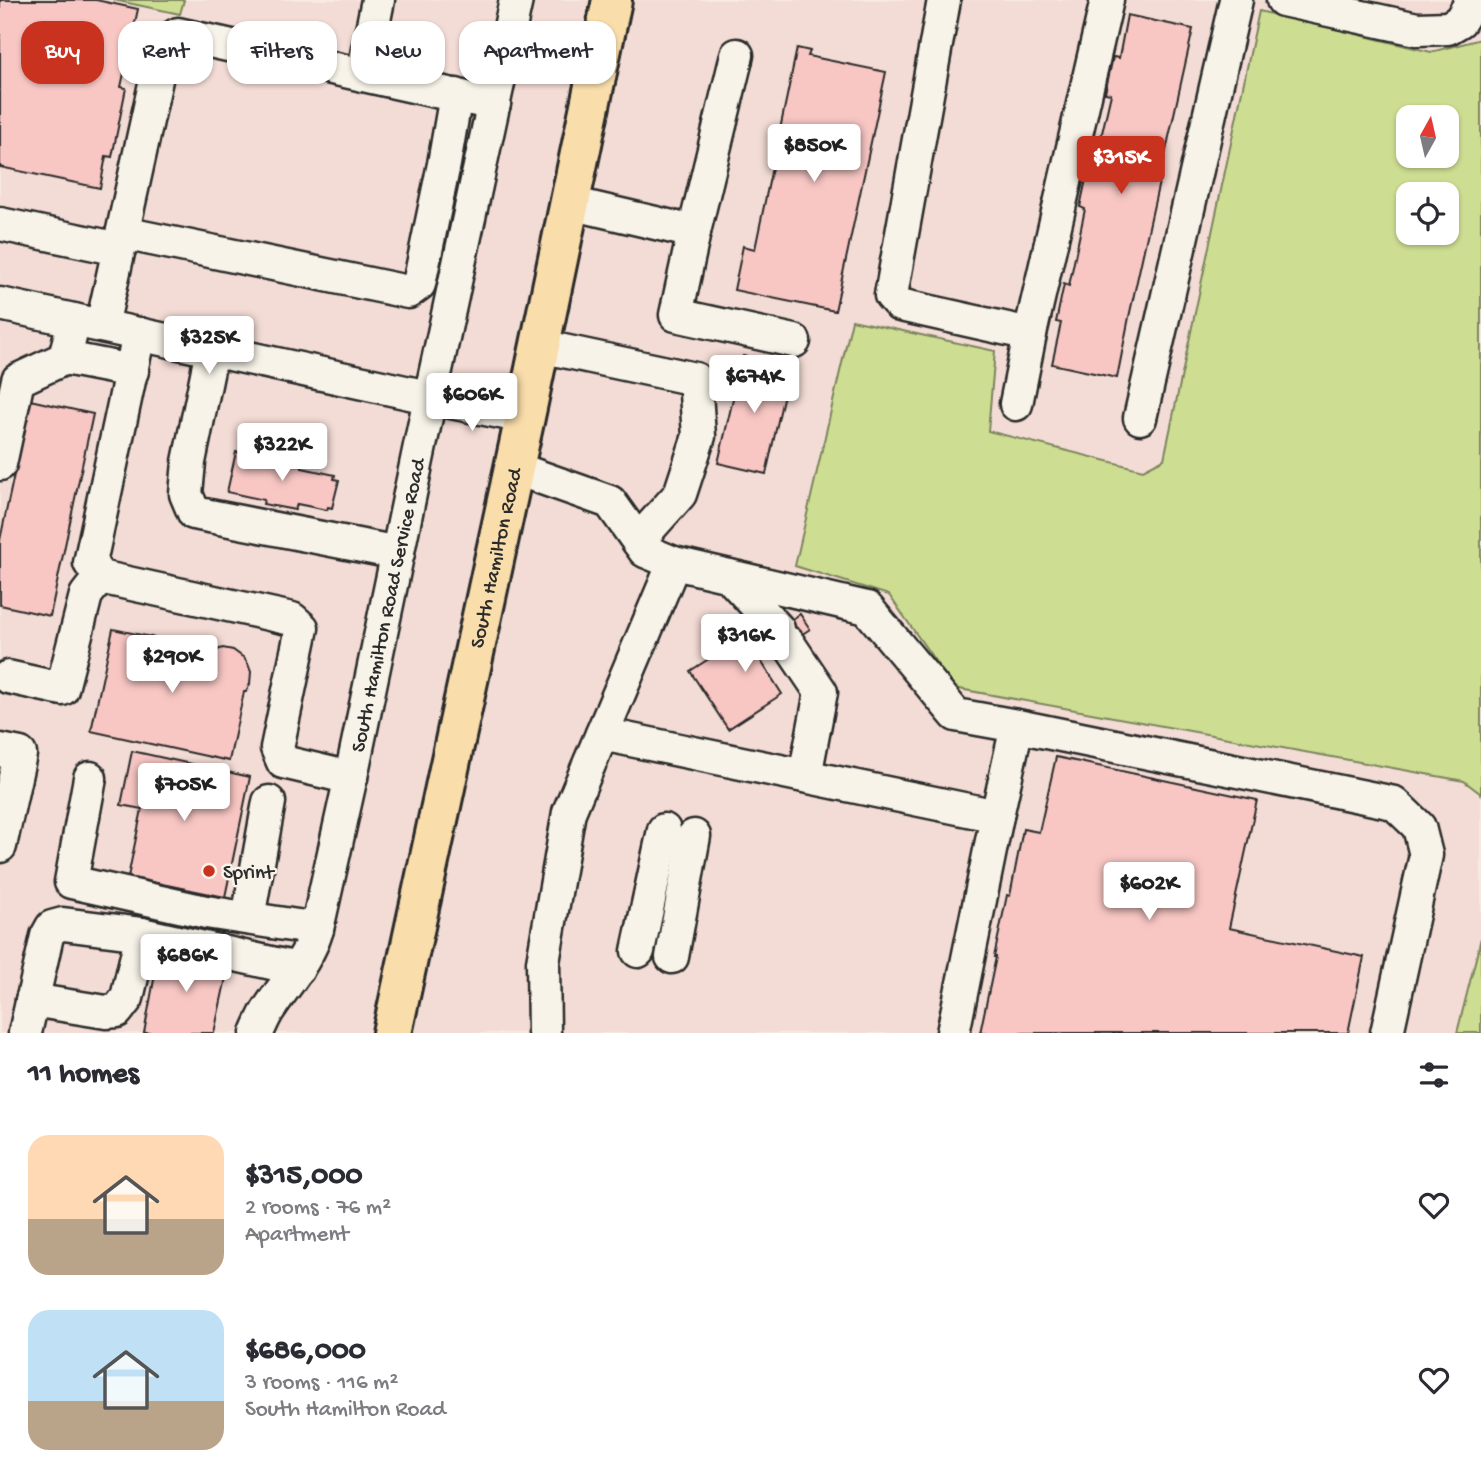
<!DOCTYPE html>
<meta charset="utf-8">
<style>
:root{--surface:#fff;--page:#f2f2f3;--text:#2b2b33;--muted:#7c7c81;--accent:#c8321e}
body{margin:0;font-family:"Gochi Hand",sans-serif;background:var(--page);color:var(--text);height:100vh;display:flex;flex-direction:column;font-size:26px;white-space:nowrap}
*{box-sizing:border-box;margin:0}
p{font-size:23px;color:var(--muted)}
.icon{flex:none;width:38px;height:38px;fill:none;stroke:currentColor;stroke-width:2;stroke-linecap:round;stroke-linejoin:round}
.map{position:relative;height:1033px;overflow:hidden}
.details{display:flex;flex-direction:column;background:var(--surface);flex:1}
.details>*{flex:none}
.guide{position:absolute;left:21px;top:21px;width:700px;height:63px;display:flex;gap:14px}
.needle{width:46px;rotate:8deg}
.buttons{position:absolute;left:1396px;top:105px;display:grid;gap:14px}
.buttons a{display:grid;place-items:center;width:63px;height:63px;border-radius:14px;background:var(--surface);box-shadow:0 2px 5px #0004;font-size:35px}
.price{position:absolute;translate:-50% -60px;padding:0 16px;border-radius:7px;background:#fff;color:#222;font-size:23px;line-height:46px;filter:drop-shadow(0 2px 4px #0008)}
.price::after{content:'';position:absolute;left:50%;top:42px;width:21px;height:16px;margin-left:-10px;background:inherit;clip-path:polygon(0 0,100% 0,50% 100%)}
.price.selected{background:var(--accent);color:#fff}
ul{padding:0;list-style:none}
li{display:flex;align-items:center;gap:21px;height:175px;padding:0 28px}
li span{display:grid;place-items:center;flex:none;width:196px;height:140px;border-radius:21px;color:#555}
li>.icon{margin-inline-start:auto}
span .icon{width:84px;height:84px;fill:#fffc;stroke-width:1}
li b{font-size:30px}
h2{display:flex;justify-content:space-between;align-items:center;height:84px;padding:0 28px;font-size:30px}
.chip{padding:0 24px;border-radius:21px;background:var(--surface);box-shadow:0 2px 5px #0004;font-size:24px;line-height:63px}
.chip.selected{background:var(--accent);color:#fff}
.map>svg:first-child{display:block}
.built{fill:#f3dcd5}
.green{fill:#cdde92;stroke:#7c845e;stroke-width:2;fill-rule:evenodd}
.building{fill:#f8c7c4;stroke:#2b2b2b;stroke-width:2}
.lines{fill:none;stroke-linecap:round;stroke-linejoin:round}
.minor-casing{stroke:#2b2b2b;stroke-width:37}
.major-casing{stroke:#2b2b2b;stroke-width:44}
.minor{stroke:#f7f3e8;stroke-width:32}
.major{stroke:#f9ddab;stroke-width:38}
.poi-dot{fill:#c8321e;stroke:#f7f3e8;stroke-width:2.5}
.labels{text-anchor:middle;stroke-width:5;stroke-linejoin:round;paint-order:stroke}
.street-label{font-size:21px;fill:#2b2b2b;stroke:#f7f3e8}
.poi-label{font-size:21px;fill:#2b2b2b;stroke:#f7f3e8;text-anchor:start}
</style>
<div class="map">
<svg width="1481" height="1033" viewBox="0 0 1481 1033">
<rect width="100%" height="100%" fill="#f7eae1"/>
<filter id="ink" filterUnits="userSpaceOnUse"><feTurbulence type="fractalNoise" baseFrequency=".0143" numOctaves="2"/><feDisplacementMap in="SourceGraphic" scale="14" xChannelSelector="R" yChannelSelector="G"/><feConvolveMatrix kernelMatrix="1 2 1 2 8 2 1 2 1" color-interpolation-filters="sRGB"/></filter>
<g filter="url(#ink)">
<polygon class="built" points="0,0 114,0 180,14 184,0 1481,0 1481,39 1431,52 1259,11 1164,460 1143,470 988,431 795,565 889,595 954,688 1465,781 1481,794 1481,938 1457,1033 0,1033"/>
<g class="green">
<polygon points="114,0 184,0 180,14"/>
<path d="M 1259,11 L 1431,52 L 1481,39 L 1481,794 L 1464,781 L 954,688 L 889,595 L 795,566 L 852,320 L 995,351 L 988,431 L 1143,470 L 1164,459 ZM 1409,117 L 1447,117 L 1447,156 L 1409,156 ZM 1409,194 L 1447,194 L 1447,233 L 1409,233 Z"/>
<polygon points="1481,938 1481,1033 1457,1033"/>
</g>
<g class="building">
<polygon points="0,0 96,0 138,9 121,87 126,88 112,157 106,156 100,188 0,167"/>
<polygon points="1127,15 1193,29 1129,317 1117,378 1052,364 1061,323 1056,322 1064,284 1069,286 1085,209 1080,207 1088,170 1093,172 1111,94 1105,93 1113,57 1119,58"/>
<polygon points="797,48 810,51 808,56 886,72 835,311 734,290 743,246 755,249"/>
<polygon points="743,356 790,367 766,474 718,463"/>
<polygon points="30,400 93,414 50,616 0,605 0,540"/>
<polygon points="236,452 302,466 302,468 335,475 334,479 339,480 332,508 328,507 327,510 297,504 295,510 263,504 264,500 227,492"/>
<polygon points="800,614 810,629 761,661 782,694 728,729 690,671 746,635 753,645"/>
<polygon points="113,629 217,651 217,650 223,648 233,650 244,658 248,664 251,672 250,684 246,692 244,692 229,761 91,731"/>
<polygon points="132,751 250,777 225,897 128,877 142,809 121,805"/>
<polygon points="1056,757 1257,800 1229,928 1364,957 1348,1033 980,1033 996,957 994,957 1007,895 1010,896 1023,829 1039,832"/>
<polygon points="160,948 229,964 214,1033 144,1033"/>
</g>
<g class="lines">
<defs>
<g id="minor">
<polyline points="944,0 891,295 900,305 1030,334 1107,0"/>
<polyline points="1283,0 1417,29 1448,28 1460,21 1469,6 1470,0"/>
<polyline points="363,75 378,0"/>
<polyline points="570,203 694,232 737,55"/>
<polyline points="0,224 119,249"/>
<polyline points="694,232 676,315 794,341"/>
<polyline points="123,233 408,292 419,284 444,164 456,95"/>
<polyline points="0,304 451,402 525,417"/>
<polyline points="102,326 164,43 178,34 494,104"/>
<polyline points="139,334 90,563 100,577 292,619 302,628 277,748 283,762 351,778"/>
<polyline points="540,346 695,379 699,436 680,494 638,541"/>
<polyline points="212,350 189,462 186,494 194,513 398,553"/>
<polyline points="65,358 132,371"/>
<polyline points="1016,404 1030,334"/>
<polyline points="1140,418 1236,0"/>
<polyline points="0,464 18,380 65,358 74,320"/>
<polyline points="514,468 610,502 645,551 674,563 569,812 543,962 544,1033"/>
<polyline points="674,563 867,608 956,715 1017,726 997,816 953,1033"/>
<polyline points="729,576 778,629"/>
<polyline points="788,643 821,692 805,776"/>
<polyline points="8,677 62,689 86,595 100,577"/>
<polyline points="1017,726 1394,803 1419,827 1426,855 1387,1033"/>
<polyline points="602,734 997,816"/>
<polyline points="0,750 20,754 0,846"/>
<polyline points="90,778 71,882 206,912 317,929"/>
<polyline points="248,918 269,802"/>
<polyline points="638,951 664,830"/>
<polyline points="672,957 694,836"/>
<polyline points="32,1000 106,1012 117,1011 127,998 142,934"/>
<polyline points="25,1033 47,936 52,927 63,924 142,934 298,969"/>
<path id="s1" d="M 257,1033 C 260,1026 263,1019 267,1012 C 284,985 308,961 317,929 L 352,772 L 430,398 L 516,0"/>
</g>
<g id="major">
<path id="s2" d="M 392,1033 L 525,417 L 612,0"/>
</g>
</defs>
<use href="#minor" class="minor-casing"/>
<use href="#major" class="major-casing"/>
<use href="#minor" class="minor"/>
<use href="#major" class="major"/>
</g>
</g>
<circle class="poi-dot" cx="209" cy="871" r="7"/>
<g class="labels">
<g class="street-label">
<text dy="7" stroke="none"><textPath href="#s2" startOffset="486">South Hamilton Road</textPath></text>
<text dy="7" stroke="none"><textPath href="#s1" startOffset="452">South Hamilton Road Service Road</textPath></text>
</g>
<g class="poi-label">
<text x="223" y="878">Sprint</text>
</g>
</g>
</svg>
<div class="buttons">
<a><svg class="needle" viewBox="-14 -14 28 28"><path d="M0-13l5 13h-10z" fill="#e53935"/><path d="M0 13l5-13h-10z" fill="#7c7c81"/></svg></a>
<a><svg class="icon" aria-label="locate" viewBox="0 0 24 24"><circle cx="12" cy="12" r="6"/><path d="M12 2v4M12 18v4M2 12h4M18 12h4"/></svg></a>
</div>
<b class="price" style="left:814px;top:184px">$850K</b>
<b class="price selected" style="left:1121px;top:196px">$315K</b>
<b class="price" style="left:209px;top:376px">$325K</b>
<b class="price" style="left:754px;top:415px">$674K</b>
<b class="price" style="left:472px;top:433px">$606K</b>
<b class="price" style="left:282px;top:483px">$322K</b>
<b class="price" style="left:745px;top:674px">$316K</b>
<b class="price" style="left:172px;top:695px">$290K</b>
<b class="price" style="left:184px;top:823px">$705K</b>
<b class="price" style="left:1149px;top:922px">$602K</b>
<b class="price" style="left:186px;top:994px">$686K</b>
<div class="guide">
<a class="chip selected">Buy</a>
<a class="chip">Rent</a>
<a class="chip">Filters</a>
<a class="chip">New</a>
<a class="chip">Apartment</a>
</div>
</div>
<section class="details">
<h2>11 homes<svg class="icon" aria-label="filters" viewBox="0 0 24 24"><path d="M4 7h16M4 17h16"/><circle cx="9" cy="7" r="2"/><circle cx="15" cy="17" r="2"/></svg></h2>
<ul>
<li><span style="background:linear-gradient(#ffd9b3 60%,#b9a48a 0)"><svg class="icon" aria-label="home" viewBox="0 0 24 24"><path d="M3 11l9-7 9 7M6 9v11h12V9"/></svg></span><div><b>$315,000</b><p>2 rooms · 76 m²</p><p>Apartment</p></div><svg class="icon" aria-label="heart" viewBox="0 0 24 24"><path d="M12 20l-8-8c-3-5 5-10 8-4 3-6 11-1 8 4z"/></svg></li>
<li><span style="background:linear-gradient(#bfe0f5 65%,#b9a48a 0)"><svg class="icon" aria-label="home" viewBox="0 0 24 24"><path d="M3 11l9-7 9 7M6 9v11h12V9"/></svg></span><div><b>$686,000</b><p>3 rooms · 116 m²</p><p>South Hamilton Road</p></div><svg class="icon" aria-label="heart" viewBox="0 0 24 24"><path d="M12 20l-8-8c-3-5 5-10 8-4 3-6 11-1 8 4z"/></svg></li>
</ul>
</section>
